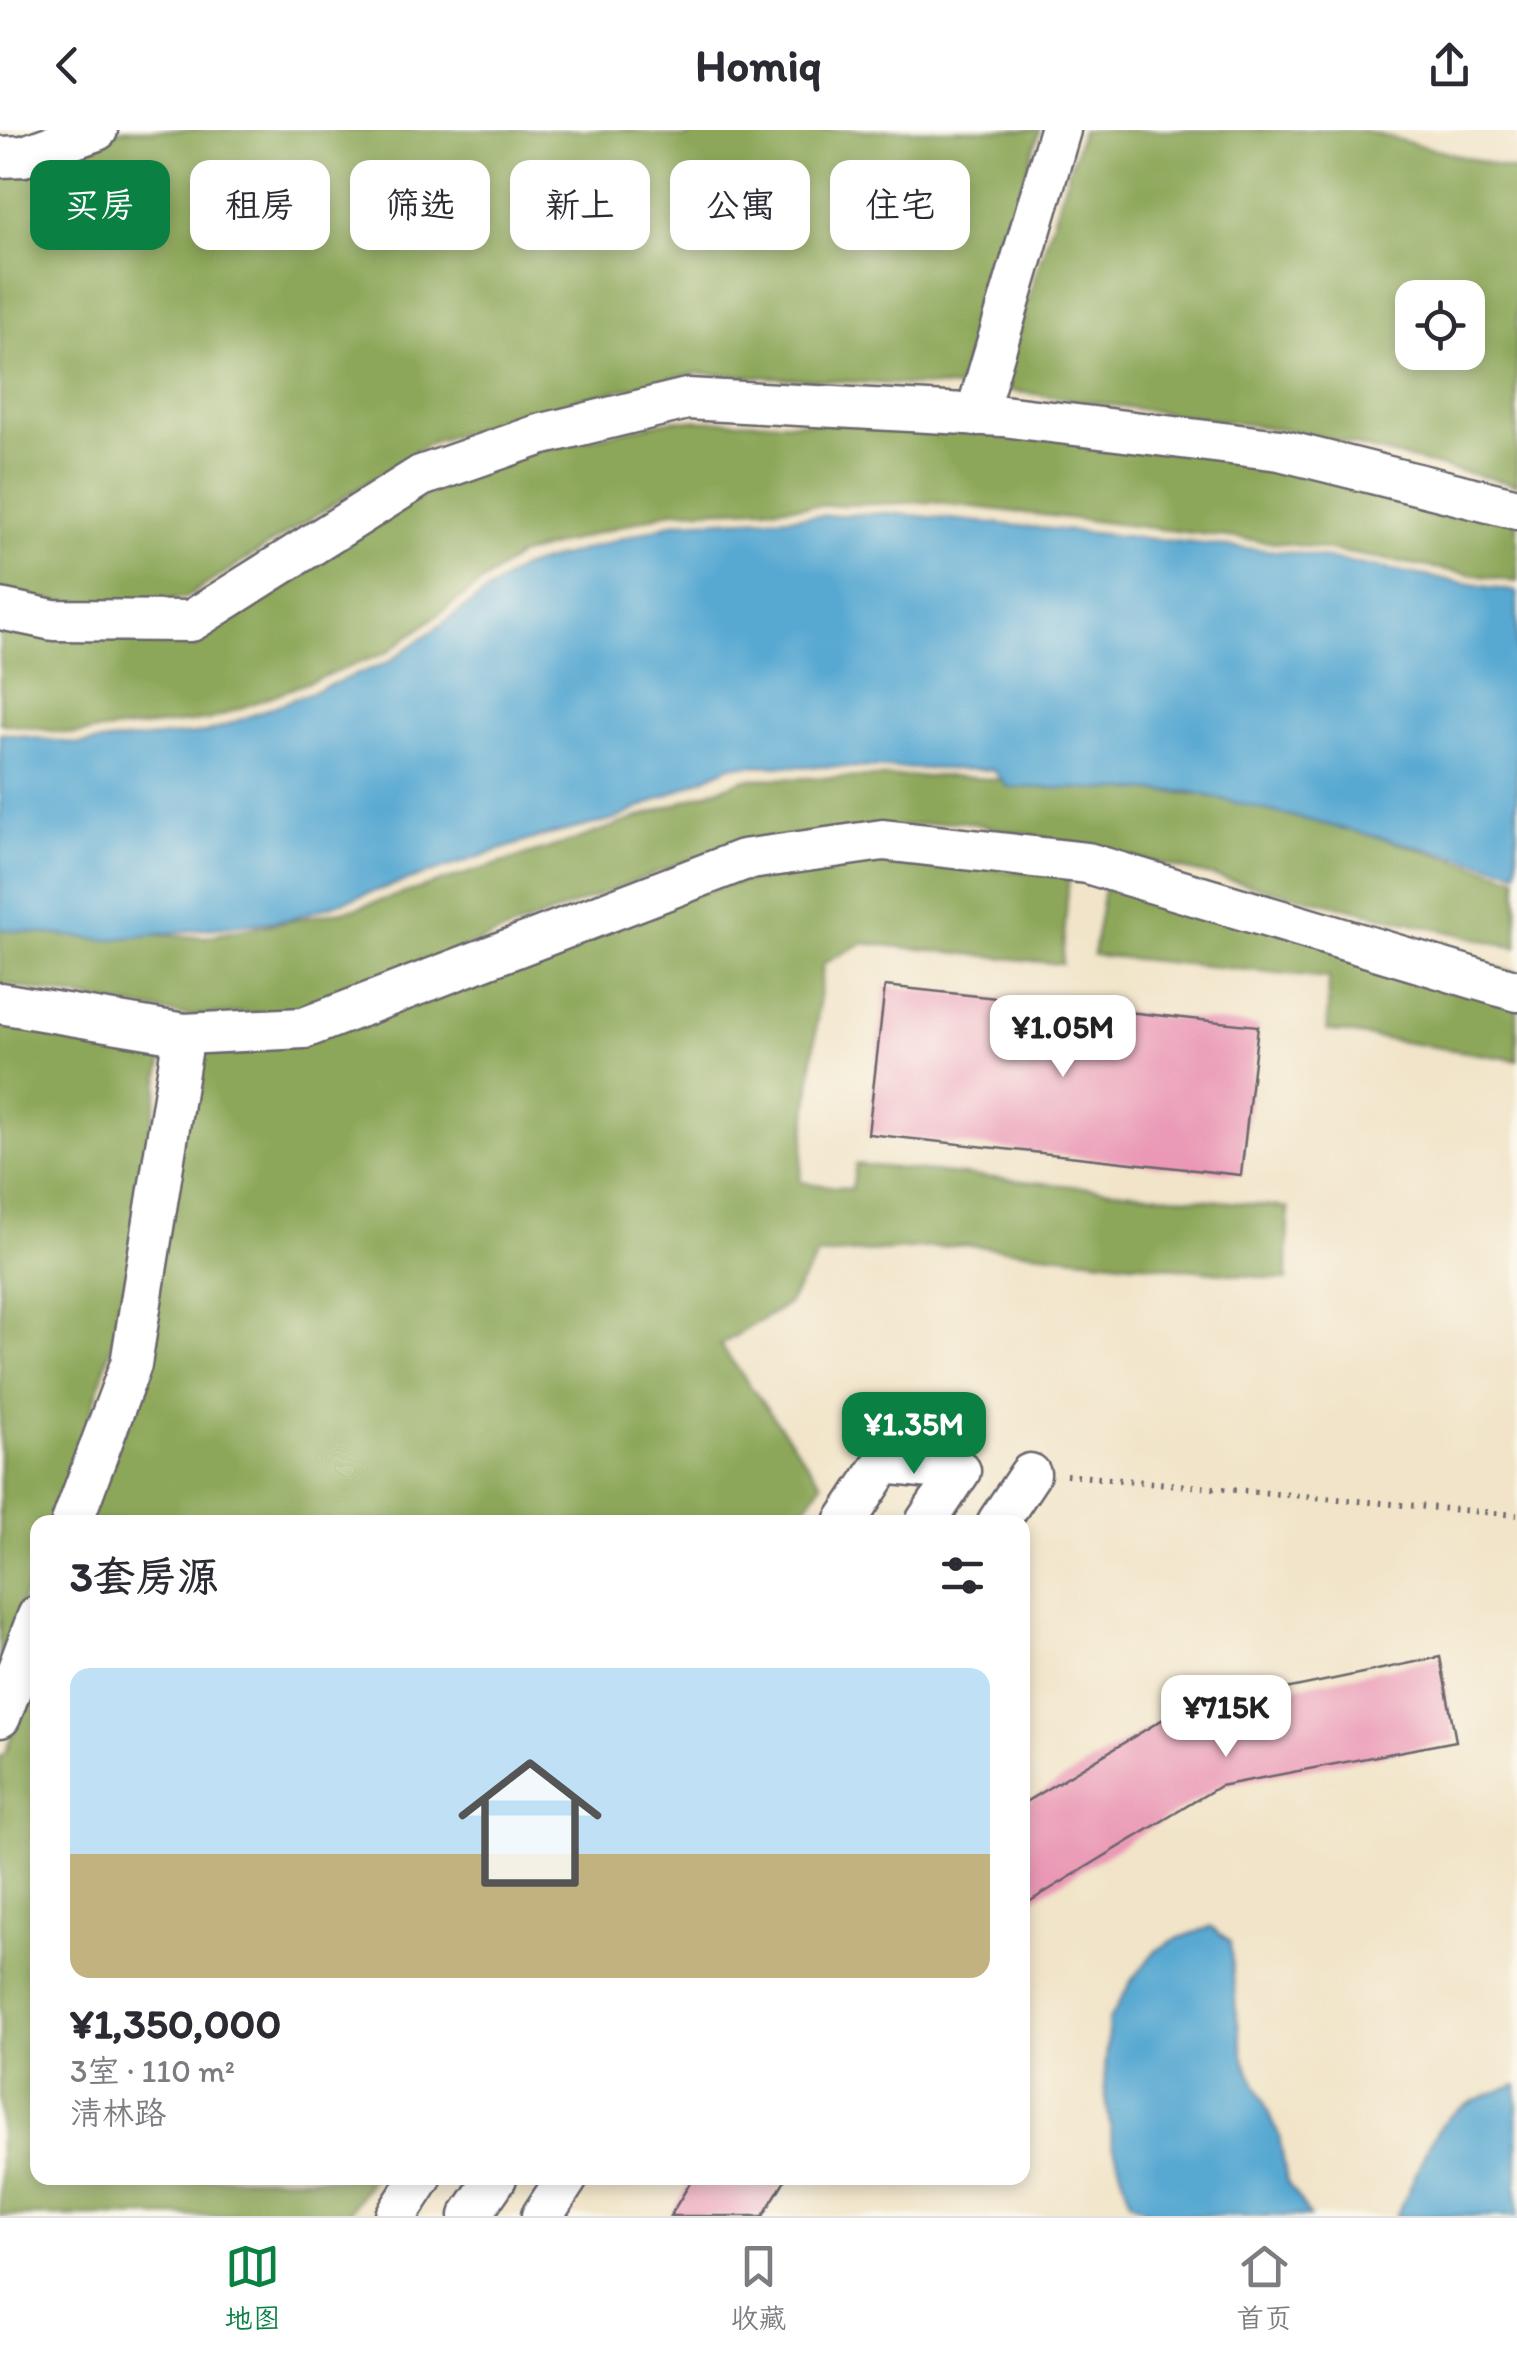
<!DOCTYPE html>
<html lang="zh">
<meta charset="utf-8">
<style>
:root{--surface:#fff;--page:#f2f2f3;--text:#2b2b33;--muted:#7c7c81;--line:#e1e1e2;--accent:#0b8043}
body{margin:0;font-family:Itim,"LXGW WenKai TC",sans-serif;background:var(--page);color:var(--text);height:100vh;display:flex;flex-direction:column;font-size:38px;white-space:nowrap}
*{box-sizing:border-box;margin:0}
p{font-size:32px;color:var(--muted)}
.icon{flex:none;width:55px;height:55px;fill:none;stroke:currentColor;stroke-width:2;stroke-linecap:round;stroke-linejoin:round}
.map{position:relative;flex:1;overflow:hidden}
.drawer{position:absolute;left:30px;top:1385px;width:1000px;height:670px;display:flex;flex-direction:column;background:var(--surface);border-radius:20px;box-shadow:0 5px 15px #0003}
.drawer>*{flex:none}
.guide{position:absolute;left:30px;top:30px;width:1000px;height:90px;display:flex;gap:20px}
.controls{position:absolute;left:1395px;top:150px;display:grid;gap:20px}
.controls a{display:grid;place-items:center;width:90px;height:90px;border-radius:20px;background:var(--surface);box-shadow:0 5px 15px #0003;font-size:50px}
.price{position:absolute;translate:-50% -85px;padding:0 22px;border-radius:20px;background:#fff;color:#222;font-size:32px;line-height:65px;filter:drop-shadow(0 2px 5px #0008)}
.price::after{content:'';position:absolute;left:50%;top:60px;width:30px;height:22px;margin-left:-15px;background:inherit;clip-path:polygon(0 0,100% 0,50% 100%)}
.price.active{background:var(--accent);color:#fff}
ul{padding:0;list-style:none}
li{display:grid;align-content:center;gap:20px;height:530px;padding:0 40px}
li+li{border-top:2px solid var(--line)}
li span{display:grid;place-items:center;height:310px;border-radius:20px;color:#555}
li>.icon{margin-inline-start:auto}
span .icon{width:180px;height:180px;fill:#fffc;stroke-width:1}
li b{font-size:42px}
h2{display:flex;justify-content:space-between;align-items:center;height:120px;padding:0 40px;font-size:42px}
.pill{padding:0 35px;border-radius:20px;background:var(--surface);box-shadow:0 5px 15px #0003;font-size:35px;line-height:90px}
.pill.active{background:var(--accent);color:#fff}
header{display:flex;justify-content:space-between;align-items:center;height:130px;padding:0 40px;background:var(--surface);font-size:45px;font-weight:700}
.tabs{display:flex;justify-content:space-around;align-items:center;height:140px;border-top:2px solid var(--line);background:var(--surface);font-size:28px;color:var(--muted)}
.tabs a{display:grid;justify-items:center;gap:5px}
.tabs .active{color:var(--accent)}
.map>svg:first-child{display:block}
.forest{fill:#8da75a;stroke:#58644a;stroke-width:2.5;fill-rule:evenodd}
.water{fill:#58a9d2;stroke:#3d6686;stroke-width:2.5}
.building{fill:#ea98b5}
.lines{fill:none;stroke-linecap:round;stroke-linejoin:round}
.minor-casing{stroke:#6a666c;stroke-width:45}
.path{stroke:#6a666c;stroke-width:6;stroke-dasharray:2.5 8;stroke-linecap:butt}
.minor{stroke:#fff;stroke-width:40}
</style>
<header><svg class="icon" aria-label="back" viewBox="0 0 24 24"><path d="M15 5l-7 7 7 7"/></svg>Homiq<svg class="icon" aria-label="share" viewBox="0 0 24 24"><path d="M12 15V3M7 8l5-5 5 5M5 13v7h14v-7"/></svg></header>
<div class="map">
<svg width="1517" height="2086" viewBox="0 0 1517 2086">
<rect width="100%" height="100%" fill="#fbf7ec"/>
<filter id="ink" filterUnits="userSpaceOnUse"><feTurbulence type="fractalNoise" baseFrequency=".01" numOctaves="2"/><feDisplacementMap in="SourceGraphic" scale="20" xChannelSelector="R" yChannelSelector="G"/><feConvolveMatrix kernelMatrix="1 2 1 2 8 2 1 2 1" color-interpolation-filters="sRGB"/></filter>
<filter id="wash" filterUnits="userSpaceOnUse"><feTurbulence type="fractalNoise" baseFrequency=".0048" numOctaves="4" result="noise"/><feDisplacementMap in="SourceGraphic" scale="40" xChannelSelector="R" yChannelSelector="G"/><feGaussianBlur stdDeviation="2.25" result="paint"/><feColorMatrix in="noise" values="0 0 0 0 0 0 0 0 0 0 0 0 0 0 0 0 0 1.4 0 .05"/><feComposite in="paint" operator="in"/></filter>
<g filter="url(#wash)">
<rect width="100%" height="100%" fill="#f1e4c8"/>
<g class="forest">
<polygon points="73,0 625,0 687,8 692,0 1040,0 959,258 696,243 571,271 432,312 185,468 85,477 0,460 0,34"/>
<path d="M 1082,0 L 1362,0 L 1517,41 L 1517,355 L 1299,302 L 999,259 ZM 1412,168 L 1468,168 L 1468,222 L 1412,222 Z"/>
<polygon points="673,290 942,295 1280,331 1517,385 1517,452 1311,417 932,372 673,381 518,426 386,523 209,590 73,604 0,593 0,493 188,502 362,397 494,330"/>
<polygon points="949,646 1236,667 1517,747 1517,818 1102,720 961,691 735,712 305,880 188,886 0,854 0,788 78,801 204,807 357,778 575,710 746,649"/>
<polygon points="868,728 1069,745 1062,834 863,813 823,834 800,1052 852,1059 856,1034 1288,1078 1287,1150 968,1115 818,1125 788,1174 720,1215 822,1353 796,1392 86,1392 193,914 726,755"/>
<polygon points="1106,747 1517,843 1517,930 1327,900 1329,848 1093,825"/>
<polygon points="0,886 165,914 125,1169 76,1335 53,1392 38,1392 37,1433 0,1528"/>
<polygon points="37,1530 38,2048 372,2048 347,2086 0,2086 0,1626 5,1624"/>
</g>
<g class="water">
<polygon points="888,383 1295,423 1517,462 1517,741 1192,662 1008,657 993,640 733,635 616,689 536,708 287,790 106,810 0,799 0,603 78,614 206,603 387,533 521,438 678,392"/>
<polygon points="1211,1797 1230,1811 1236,1881 1244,1929 1279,2005 1287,2052 1310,2086 1154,2085 1130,2071 1113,2014 1104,1955 1109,1890 1133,1848 1157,1820 1174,1810"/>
<path d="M 1517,1955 L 1517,2086 L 1396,2086 C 1414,2057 1426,2004 1453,1984 C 1471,1970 1495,1962 1517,1955 Z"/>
</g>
<g id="blocks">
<g class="building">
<polygon points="885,856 1258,896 1241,1045 868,1004"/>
<polygon points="1440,1527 1456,1611 1220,1656 1022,1776 1022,1674 1175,1582"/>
<polygon points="693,2048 786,2048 763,2086 670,2086"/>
</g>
</g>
</g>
<g filter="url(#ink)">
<use href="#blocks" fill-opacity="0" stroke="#6a666c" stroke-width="2.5"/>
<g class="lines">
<defs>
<g id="minor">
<polyline points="0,27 24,26 97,0"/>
<polyline points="976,285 1060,0"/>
<polyline points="0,479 53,490 191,491 421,346 539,305 687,269 1003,286 1280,320 1517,379"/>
<polyline points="0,873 184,904 304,898 743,730 883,710 1087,733 1517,861"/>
<polyline points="72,1392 131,1234 184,904"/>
<polyline points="845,1392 884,1333 960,1341 926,1392"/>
<polyline points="998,1392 1030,1344"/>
<polyline points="0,1587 38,1486"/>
<polyline points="396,2086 421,2048"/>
<polyline points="470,2086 496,2048"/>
<polyline points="542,2086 567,2048"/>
</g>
</defs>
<use href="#minor" class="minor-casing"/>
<polyline class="path" points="1066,1345 1517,1385"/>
<use href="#minor" class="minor"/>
</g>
</g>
</svg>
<div class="controls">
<a><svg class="icon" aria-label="locate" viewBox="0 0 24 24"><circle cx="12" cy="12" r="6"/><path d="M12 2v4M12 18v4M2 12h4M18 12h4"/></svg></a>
</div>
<b class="price" style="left:1063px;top:950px">¥1.05M</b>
<b class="price active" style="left:914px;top:1347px">¥1.35M</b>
<b class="price" style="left:1226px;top:1630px">¥715K</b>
<div class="guide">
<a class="pill active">买房</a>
<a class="pill">租房</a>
<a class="pill">筛选</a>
<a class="pill">新上</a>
<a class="pill">公寓</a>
<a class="pill">住宅</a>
</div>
<section class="drawer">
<h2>3套房源<svg class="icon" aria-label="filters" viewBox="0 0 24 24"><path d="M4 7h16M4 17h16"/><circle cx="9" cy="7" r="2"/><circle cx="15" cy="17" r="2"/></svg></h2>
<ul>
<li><span style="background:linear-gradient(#bfe0f5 60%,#c2b280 0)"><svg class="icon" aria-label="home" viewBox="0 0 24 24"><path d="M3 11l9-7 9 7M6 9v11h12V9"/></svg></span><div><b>¥1,350,000</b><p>3室 · 110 m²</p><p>清林路</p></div></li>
</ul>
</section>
</div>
<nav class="tabs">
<a class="active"><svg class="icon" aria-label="map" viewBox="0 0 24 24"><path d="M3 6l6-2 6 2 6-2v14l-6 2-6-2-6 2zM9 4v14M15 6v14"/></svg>地图</a>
<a><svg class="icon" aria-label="saved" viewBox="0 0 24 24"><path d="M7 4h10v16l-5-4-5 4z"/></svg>收藏</a>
<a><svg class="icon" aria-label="home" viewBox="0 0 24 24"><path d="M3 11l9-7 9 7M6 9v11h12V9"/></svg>首页</a>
</nav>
